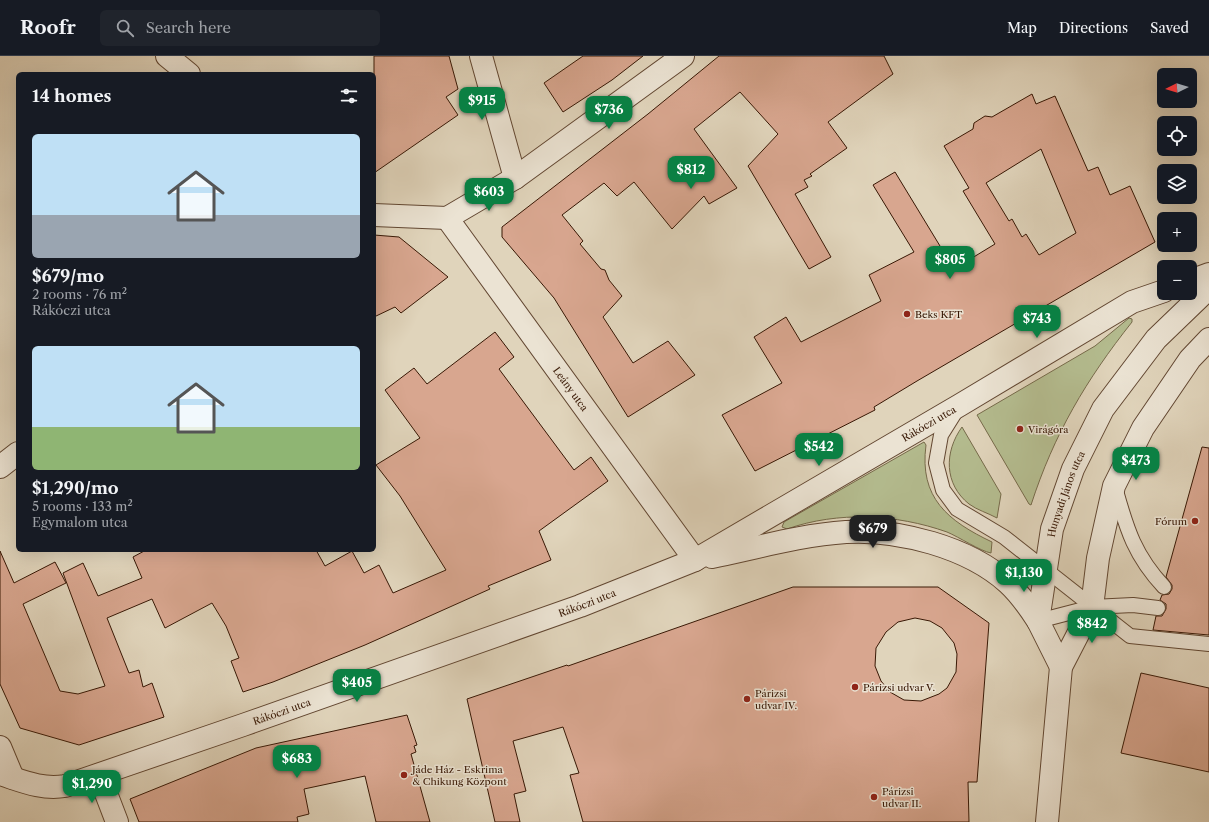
<!DOCTYPE html>
<meta charset="utf-8">
<style>
:root{--surface:#171b24;--page:#20242c;--text:#f1f3f6;--muted:#9ea1a6;--line:#363941;--accent:#0b8043}
body{margin:0;font-family:"Libre Caslon Text",serif;background:var(--page);color:var(--text);height:100vh;display:flex;flex-direction:column;font-size:15px;white-space:nowrap}
*{box-sizing:border-box;margin:0}
p{font-size:13px;color:var(--muted)}
.icon{flex:none;width:22px;height:22px;fill:none;stroke:currentColor;stroke-width:2;stroke-linecap:round;stroke-linejoin:round}
.map{position:relative;flex:1;overflow:hidden}
.drawer{position:absolute;left:16px;top:16px;width:360px;height:480px;display:flex;flex-direction:column;background:var(--surface);border-radius:6px;box-shadow:0 4px 16px #0002}
.drawer>*{flex:none}
.needle{width:26px;rotate:265deg}
.tools{position:absolute;left:1157px;top:12px;display:grid;gap:8px}
.tools a{display:grid;place-items:center;width:40px;height:40px;border-radius:6px;background:var(--surface);box-shadow:0 4px 16px #0002;font-size:20px}
.price{position:absolute;translate:-50% -34px;padding:0 9px;border-radius:8px;background:var(--accent);color:#fff;font-size:13px;line-height:26px;filter:drop-shadow(0 1px 2px #0008)}
.price::after{content:'';position:absolute;left:50%;top:24px;width:12px;height:9px;margin-left:-6px;background:inherit;clip-path:polygon(0 0,100% 0,50% 100%)}
.price.on{background:#222;color:#fff}
ul{padding:0;list-style:none}
li{display:grid;align-content:center;gap:8px;height:212px;padding:0 16px}
li span{display:grid;place-items:center;height:124px;border-radius:6px;color:#555}
li>.icon{margin-inline-start:auto}
span .icon{width:72px;height:72px;fill:#fffc;stroke-width:1}
li b{font-size:17px}
h2{display:flex;justify-content:space-between;align-items:center;height:48px;padding:0 16px;font-size:17px}
header{display:flex;align-items:center;gap:24px;box-sizing:border-box;height:56px;padding:0 20px;background:var(--surface);border-bottom:1px solid var(--line)}
header strong{font-size:19px}
nav{display:flex;gap:22px;margin-inline-start:auto;font-size:14px}
.search{width:280px;height:36px;background:var(--page);display:flex;align-items:center;gap:10px;box-sizing:border-box;padding:0 14px;border-radius:6px;color:var(--muted);font-size:15px}
.map>svg:first-child{display:block}
.green{fill:#b4bc8f;stroke:#766a4a}
.building{fill:#d8a68f;stroke:#381805;fill-rule:evenodd}
.lines{fill:none;stroke-linecap:round;stroke-linejoin:round}
.service-casing{stroke:#624732;stroke-width:16}
.minor-casing{stroke:#624732;stroke-width:24}
.tertiary-casing{stroke:#624732;stroke-width:24}
.service{stroke:#ebe3d3;stroke-width:14}
.minor{stroke:#ebe3d3;stroke-width:22}
.tertiary{stroke:#ebe3d3;stroke-width:22}
.poi-dot{fill:#8f2418;stroke:#ebe3d3;stroke-width:1.5}
.labels{text-anchor:middle;stroke-width:3;stroke-linejoin:round;paint-order:stroke}
.poi-label{font-size:10px;fill:#381805;stroke:#ebe3d3;text-anchor:start}
.street-label{font-size:10px;fill:#381805;stroke:#ebe3d3}
</style>
<header>
<strong>Roofr</strong>
<div class="search"><svg class="icon" aria-label="search" viewBox="0 0 24 24"><circle cx="10" cy="10" r="6"/><path d="M15 15l6 6"/></svg>Search here</div>
<nav><a>Map</a><a>Directions</a><a>Saved</a></nav>
</header>
<div class="map">
<svg width="1209" height="766" viewBox="0 0 1209 766">
<rect width="100%" height="100%" fill="#e0d4bb"/>
<filter id="stains"><feTurbulence type="fractalNoise" baseFrequency=".005" numOctaves="4"/><feColorMatrix values="0 0 0 0 .2 0 0 0 0 .09 0 0 0 0 .02 0 0 0 .5 -.17"/></filter>
<radialGradient id="worn" r=".72"><stop offset=".6" stop-color="#630" stop-opacity="0"/><stop offset="1" stop-color="#630" stop-opacity=".3"/></radialGradient>
<g class="green">
<path d="M 1129,262 L 1132,263 L 1132,266 C 1086,324 1054,378 1031,449 L 1029,448 L 977,359 L 1095,290 Z"/>
<path d="M 962,371 L 1001,438 L 997,462 C 988,457 977,454 969,448 C 944,428 944,396 962,371 Z"/>
<path d="M 924,386 L 926,389 C 919,442 948,465 992,486 L 991,497 C 980,495 959,481 947,476 C 896,458 838,455 787,473 L 782,471 L 784,466 Z"/>
</g>
<g class="building">
<polygon points="374,0 449,0 458,33 446,41 458,59 374,117"/>
<polygon points="583,0 643,0 612,24 563,56 544,27"/>
<polygon points="719,0 884,0 893,18 828,66 847,92 810,118 812,120 804,124 808,131 795,138 831,201 809,213 748,110 778,78 740,36 694,73 737,132 709,148 704,140 672,173 634,126 617,140 604,127 562,159 583,185 580,188 601,213 605,214 609,224 622,240 603,261 633,307 668,285 695,319 628,361 554,242 502,181 502,171 648,58"/>
<path d="M 1032,38 L 1036,48 L 1055,40 L 1088,115 L 1098,111 L 1110,139 L 1130,130 L 1155,186 L 917,325 L 874,351 L 875,354 L 755,415 L 722,359 L 782,327 L 754,281 L 786,261 L 801,286 L 881,245 L 869,219 L 914,196 L 873,129 L 895,116 L 954,213 L 995,188 L 963,135 L 969,132 L 944,90 L 973,73 L 974,67 L 985,60 L 992,61 ZM 1041,93 L 1076,177 L 1039,199 L 1026,178 L 1022,181 L 1012,163 L 1009,165 L 986,127 Z"/>
<polygon points="374,179 399,181 448,221 401,257 395,251 374,261"/>
<polygon points="495,276 514,301 499,313 574,414 591,401 608,425 539,475 551,504 488,530 490,533 365,589 273,626 243,636 231,605 239,602 226,570 212,547 165,572 152,543 107,562 129,617 139,614 143,631 152,627 164,661 79,689 20,672 0,628 0,495 14,527 55,506 66,527 23,548 60,635 78,638 105,630 63,517 83,507 98,540 142,522 133,501 146,494 316,494 325,510 352,495 364,517 379,509 393,537 446,514 400,440 376,409 420,382 385,334 414,312 427,328"/>
<polygon points="1202,391 1209,392 1209,579 1153,574 1156,560 1162,560 1166,553 1166,548 1160,544 1162,539 1169,538 1172,533 1172,529 1166,521"/>
<path d="M 793,531 L 938,531 L 989,567 L 977,726 L 968,726 L 969,766 L 583,766 L 570,719 L 579,717 L 563,671 L 513,685 L 526,735 L 514,738 L 520,766 L 495,766 L 467,643 L 567,609 L 568,610 ZM 915,562 L 930,565 L 942,572 L 954,587 L 957,598 L 956,616 L 947,632 L 939,638 L 921,645 L 904,644 L 890,636 L 881,625 L 875,610 L 876,592 L 886,576 L 898,566 Z"/>
<polygon points="1141,617 1209,632 1209,716 1121,697"/>
<polygon points="407,659 417,689 414,690 416,696 411,698 430,766 376,766 365,720 304,733 309,758 297,761 298,766 139,766 130,743 256,692"/>
</g>
<g class="lines">
<defs>
<g id="service">
<polyline points="956,355 941,379 936,407 943,434 957,453 1004,481 1130,580 1209,588"/>
<path d="M 1116,435 C 1127,474 1135,500 1164,531"/>
<polyline points="1038,565 1092,551 1133,549 1158,552"/>
</g>
<g id="minor">
<polyline points="167,0 189,18"/>
<polyline points="481,0 515,122"/>
<polyline points="374,159 447,162"/>
<path id="s1" d="M 447,162 L 695,504"/>
<polyline points="447,162 515,122 683,0"/>
<polyline points="1190,225 1209,218"/>
<polyline points="0,411 18,397"/>
<path d="M 712,501 C 756,492 801,479 846,476 C 899,473 968,491 1008,527 C 1020,538 1029,551 1038,565"/>
<polyline points="0,691 13,722"/>
<path id="s2" d="M 0,718 C 22,725 42,734 65,730 L 243,669 L 580,550 L 695,504 L 960,349 L 1132,246 L 1164,235"/>
<polyline points="99,719 117,766"/>
</g>
<g id="tertiary">
<path id="s3" d="M 1061,611 L 1038,565 L 1052,473 L 1073,413 L 1103,353 L 1156,283 L 1209,232"/>
<polyline points="1047,766 1061,611 1092,551 1098,502 1114,430 1143,372 1190,303 1209,283"/>
</g>
</defs>
<use href="#service" class="service-casing"/>
<use href="#minor" class="minor-casing"/>
<use href="#tertiary" class="tertiary-casing"/>
<use href="#service" class="service"/>
<use href="#minor" class="minor"/>
<use href="#tertiary" class="tertiary"/>
</g>
<g class="poi-dot">
<circle cx="907" cy="258" r="4"/>
<circle cx="1020" cy="373" r="4"/>
<circle cx="1195" cy="465" r="4"/>
<circle cx="855" cy="631" r="4"/>
<circle cx="747" cy="643" r="4"/>
<circle cx="404" cy="719" r="4"/>
<circle cx="874" cy="741" r="4"/>
</g>
<g class="labels">
<g class="poi-label">
<text x="915" y="262">Beks KFT</text>
<text x="1028" y="377">Virágóra</text>
<text x="1187" y="469" text-anchor="end">Fórum</text>
<text x="863" y="635">Párizsi udvar V.</text>
<text x="755" y="641">Párizsi<tspan x="755" dy="12">udvar IV.</tspan></text>
<text x="412" y="717">Jáde Ház - Eskrima<tspan x="412" dy="12">&amp; Chikung Központ</tspan></text>
<text x="882" y="739">Párizsi<tspan x="882" dy="12">udvar II.</tspan></text>
</g>
<g class="street-label">
<text dy="4" stroke="none"><textPath href="#s1" startOffset="211">Leány utca</textPath></text>
<text dy="4" stroke="none"><textPath href="#s2" startOffset="1007">Rákóczi utca</textPath></text>
<text dy="4" stroke="none"><textPath href="#s3" startOffset="182">Hunyadi János utca</textPath></text>
<text dy="4" stroke="none"><textPath href="#s2" startOffset="620">Rákóczi utca</textPath></text>
<text dy="4" stroke="none"><textPath href="#s2" startOffset="296">Rákóczi utca</textPath></text>
</g>
</g>
<rect width="100%" height="100%" filter="url(#stains)"/>
<rect width="100%" height="100%" fill="url(#worn)"/>
</svg>
<div class="tools">
<a><svg class="needle" viewBox="-14 -14 28 28"><path d="M0-13l5 13h-10z" fill="#e53935"/><path d="M0 13l5-13h-10z" fill="#9ea1a6"/></svg></a>
<a><svg class="icon" aria-label="locate" viewBox="0 0 24 24"><circle cx="12" cy="12" r="6"/><path d="M12 2v4M12 18v4M2 12h4M18 12h4"/></svg></a>
<a><svg class="icon" aria-label="layers" viewBox="0 0 24 24"><path d="M12 4l9 5-9 5-9-5zM3 14l9 5 9-5"/></svg></a>
<a>+</a>
<a>−</a>
</div>
<b class="price" style="left:482px;top:65px">$915</b>
<b class="price" style="left:609px;top:74px">$736</b>
<b class="price" style="left:691px;top:134px">$812</b>
<b class="price" style="left:489px;top:156px">$603</b>
<b class="price" style="left:950px;top:224px">$805</b>
<b class="price" style="left:1037px;top:283px">$743</b>
<b class="price" style="left:819px;top:411px">$542</b>
<b class="price" style="left:1136px;top:425px">$473</b>
<b class="price on" style="left:873px;top:493px">$679</b>
<b class="price" style="left:1024px;top:537px">$1,130</b>
<b class="price" style="left:1092px;top:588px">$842</b>
<b class="price" style="left:357px;top:647px">$405</b>
<b class="price" style="left:297px;top:723px">$683</b>
<b class="price" style="left:92px;top:748px">$1,290</b>
<section class="drawer">
<h2>14 homes<svg class="icon" aria-label="filters" viewBox="0 0 24 24"><path d="M4 7h16M4 17h16"/><circle cx="9" cy="7" r="2"/><circle cx="15" cy="17" r="2"/></svg></h2>
<ul>
<li><span style="background:linear-gradient(#bfe0f5 65%,#9aa5b1 0)"><svg class="icon" aria-label="home" viewBox="0 0 24 24"><path d="M3 11l9-7 9 7M6 9v11h12V9"/></svg></span><div><b>$679/mo</b><p>2 rooms · 76 m²</p><p>Rákóczi utca</p></div></li>
<li><span style="background:linear-gradient(#bfe0f5 65%,#8fb573 0)"><svg class="icon" aria-label="home" viewBox="0 0 24 24"><path d="M3 11l9-7 9 7M6 9v11h12V9"/></svg></span><div><b>$1,290/mo</b><p>5 rooms · 133 m²</p><p>Egymalom utca</p></div></li>
</ul>
</section>
</div>
